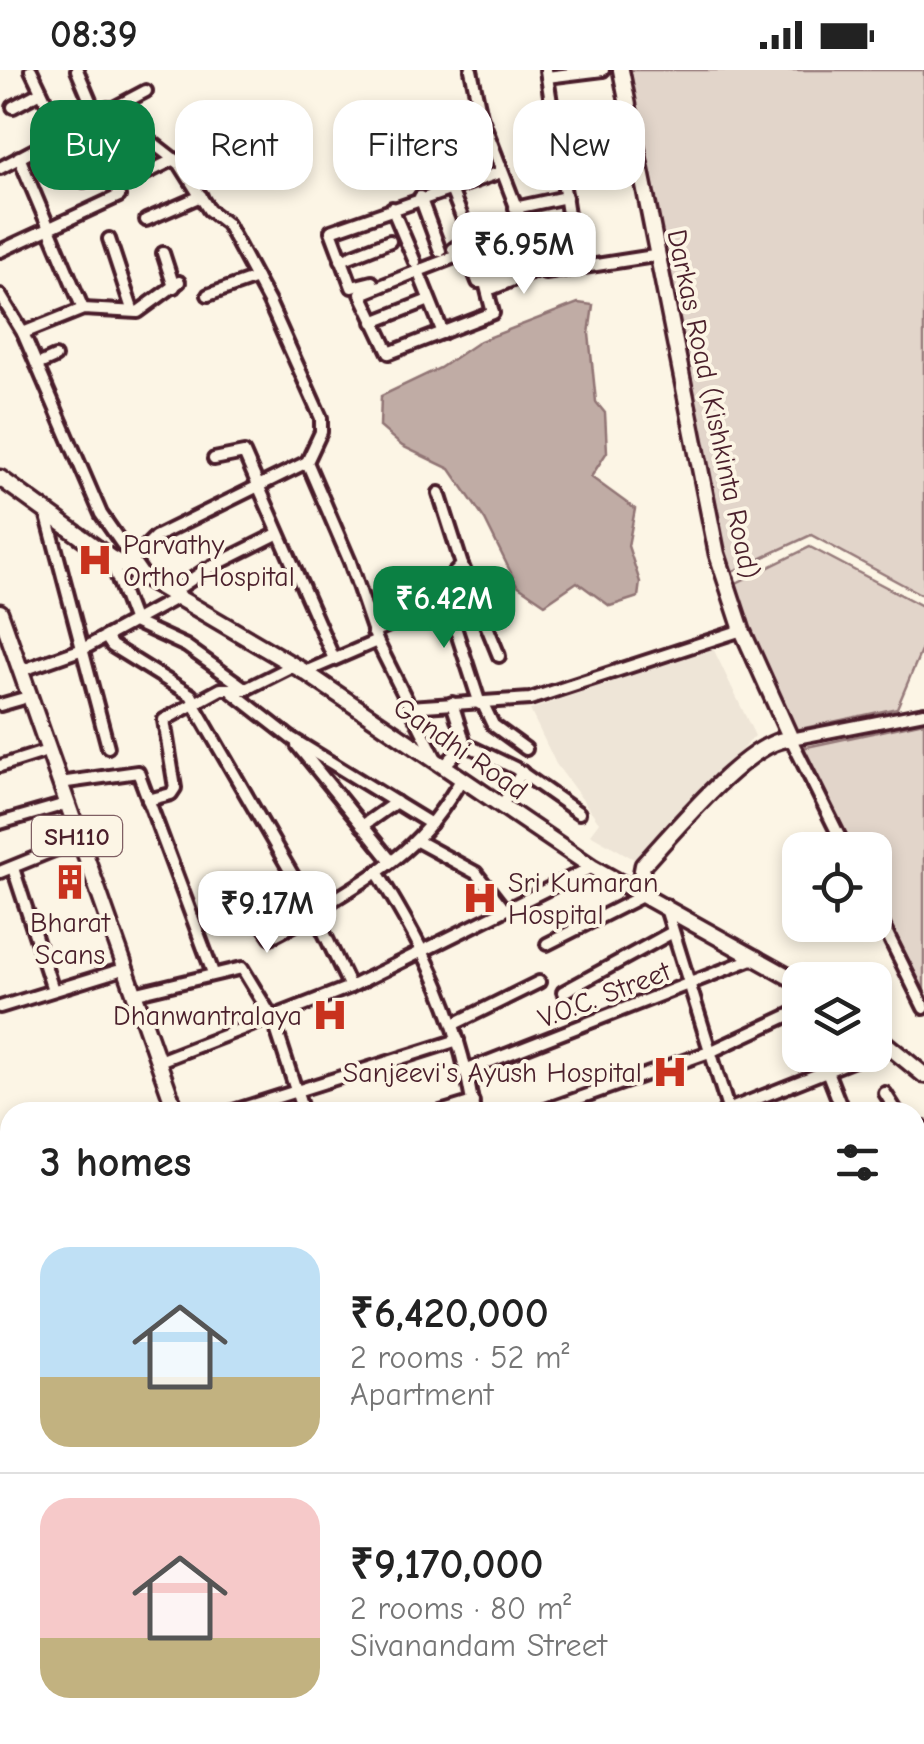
<!DOCTYPE html>
<meta charset="utf-8">
<style>
:root{--surface:#fff;--page:#f2f2f2;--text:#222;--muted:#767676;--line:#e0e0e0;--accent:#0b8043}
body{margin:0;font-family:"Comic Neue",sans-serif;background:var(--page);color:var(--text);height:100vh;display:flex;flex-direction:column;font-size:38px;white-space:nowrap}
*{box-sizing:border-box;margin:0}
p{font-size:32px;color:var(--muted)}
.icon{flex:none;width:55px;height:55px;fill:none;stroke:currentColor;stroke-width:2;stroke-linecap:round;stroke-linejoin:round}
.map{position:relative;flex:1;overflow:hidden}
.drawer{position:absolute;left:0px;top:1032px;width:925px;height:642px;display:flex;flex-direction:column;background:var(--surface);border-radius:30px 30px 0 0;box-shadow:0 5px 15px #0003}
.drawer>*{flex:none}
.guide{position:absolute;left:30px;top:30px;width:865px;height:90px;display:flex;gap:20px}
.buttons{position:absolute;left:782px;top:762px;display:grid;gap:20px}
.buttons a{display:grid;place-items:center;width:110px;height:110px;border-radius:20px;background:var(--surface);box-shadow:0 5px 15px #0003;font-size:50px}
.price{position:absolute;translate:-50% -85px;padding:0 22px;border-radius:20px;background:#fff;color:#222;font-size:32px;line-height:65px;filter:drop-shadow(0 2px 5px #0008)}
.price::after{content:'';position:absolute;left:50%;top:60px;width:30px;height:22px;margin-left:-15px;background:inherit;clip-path:polygon(0 0,100% 0,50% 100%)}
.price.active{background:var(--accent);color:#fff}
ul{padding:0;list-style:none}
li{display:flex;align-items:center;gap:30px;height:250px;padding:0 40px}
li+li{border-top:2px solid var(--line)}
li span{display:grid;place-items:center;flex:none;width:280px;height:200px;border-radius:30px;color:#555}
li>.icon{margin-inline-start:auto}
span .icon{width:120px;height:120px;fill:#fffc;stroke-width:1}
li b{font-size:42px}
h2{display:flex;justify-content:space-between;align-items:center;height:120px;padding:0 40px;font-size:42px}
.tag{padding:0 35px;border-radius:30px;background:var(--surface);box-shadow:0 5px 15px #0003;font-size:35px;line-height:90px}
.tag.active{background:var(--accent);color:#fff}
.status{display:flex;justify-content:space-between;align-items:center;height:70px;padding:0 50px;background:var(--surface);direction:ltr}
.status svg{height:28px;fill:currentColor}
.map>svg:first-child{display:block}
.built{fill:#eee5d7}
.green{fill:#e2d5ca;stroke:#967a7a;stroke-width:2.5}
.water{fill:#c0aca5;stroke:#917474;stroke-width:2.5}
.lines{fill:none;stroke-linecap:round;stroke-linejoin:round}
.minor-casing{stroke:#4a1f2b;stroke-width:18}
.major-casing{stroke:#4a1f2b;stroke-width:21}
.minor{stroke:#fcf5e5;stroke-width:10}
.major{stroke:#fcf5e5;stroke-width:14}
.rail-casing{stroke:#4a1f2b;stroke-width:6}
.rail{stroke:#fcf5e5;stroke-width:2.5;stroke-dasharray:8;stroke-linecap:butt}
.major-bridge-casing{stroke:#4a1f2b;stroke-width:21;stroke-linecap:butt}
.major-bridge{stroke:#fcf5e5;stroke-width:14}
.labels{text-anchor:middle;stroke-width:8;stroke-linejoin:round;paint-order:stroke}
.shield{fill:#fcf5e5;stroke:#7f5f63;stroke-width:2.5}
.shield-label{font-size:25px;font-weight:bold;fill:#4a1f2b}
.street-label{font-size:28px;fill:#4a1f2b;stroke:#fcf5e5}
.poi-label{font-size:28px;fill:#4a1f2b;stroke:#fcf5e5;text-anchor:start}
</style>
<div class="status"><b>08:39</b><svg viewBox="0 0 49 12"><path d="M0 12V9h3v3zM5 12V6h3v6zM10 12V3h3v9zM15 12V0h3v12zM26 1h20v11H26zM47 4h2v5h-2z"/></svg></div>
<div class="map">
<svg width="924" height="1674" viewBox="0 0 924 1674">
<rect width="100%" height="100%" fill="#fcf5e5"/>
<filter id="ink" filterUnits="userSpaceOnUse"><feTurbulence type="fractalNoise" baseFrequency=".01" numOctaves="2"/><feDisplacementMap in="SourceGraphic" scale="20" xChannelSelector="R" yChannelSelector="G"/><feConvolveMatrix kernelMatrix="1 2 1 2 8 2 1 2 1" color-interpolation-filters="sRGB"/></filter>
<g filter="url(#ink)">
<g class="built">
<polygon points="712,576 755,666 634,789 590,764 599,752 556,694 530,640"/>
<polygon points="915,1610 924,1612 924,1674 474,1674 475,1665 915,1665"/>
<polygon points="116,1665 148,1665 151,1674 77,1674"/>
</g>
<g class="green">
<polygon points="625,0 924,0 924,526 811,465 723,506"/>
<polygon points="810,477 924,537 924,574 897,638 791,661 728,517"/>
<polygon points="924,652 924,921 875,823 875,780 853,780 802,678"/>
</g>
<polygon class="water" points="578,233 593,235 589,264 596,332 605,343 607,382 591,407 635,439 628,476 640,512 638,527 610,536 577,512 545,534 517,515 485,450 450,399 402,376 380,357 381,326 440,298 480,271"/>
<g class="lines">
<defs>
<g id="minor">
<polyline points="31,0 84,111"/>
<polyline points="77,0 96,45"/>
<polyline points="471,0 481,46 540,199 545,203 654,186"/>
<polyline points="546,0 570,157"/>
<polyline points="547,7 603,0"/>
<polyline points="13,37 41,22"/>
<polyline points="108,38 180,94 209,140 227,154 269,232 321,348 321,362 307,392 350,492 377,571 436,689"/>
<polyline points="19,87 83,239"/>
<polyline points="0,98 146,21"/>
<polyline points="450,117 470,167 453,179"/>
<polyline points="434,123 430,102 493,80"/>
<polyline points="420,127 440,181"/>
<polyline points="392,138 415,192"/>
<polyline points="515,138 566,127"/>
<polyline points="146,150 201,126"/>
<polyline points="109,169 132,239"/>
<polyline points="0,181 119,126 116,118 175,89"/>
<polyline points="163,183 174,217"/>
<polyline points="341,190 390,171"/>
<polyline points="418,201 361,224 389,283 493,243 485,212 478,212 466,181"/>
<polyline points="372,212 352,217 331,161 501,102"/>
<polyline points="485,212 534,190"/>
<polyline points="493,218 540,199"/>
<polyline points="0,225 23,263 101,444 142,503"/>
<polyline points="208,225 256,208"/>
<polyline points="373,252 429,230"/>
<polyline points="23,263 83,239 138,242 179,212"/>
<polyline points="443,263 418,201 522,161"/>
<polyline points="37,295 55,287"/>
<polyline points="214,389 244,383 334,589"/>
<polyline points="46,442 108,677"/>
<polyline points="110,488 134,552 186,576 246,619"/>
<polyline points="131,491 155,467 307,392"/>
<polyline points="462,495 499,586"/>
<polyline points="442,517 480,634"/>
<polyline points="170,524 207,499 277,464"/>
<polyline points="373,562 416,543 462,495 439,423"/>
<polyline points="106,567 112,576 191,625 195,632"/>
<polyline points="20,601 83,579 176,528"/>
<polyline points="305,602 377,571"/>
<polyline points="232,622 291,668 431,754"/>
<polyline points="193,633 314,842 350,917"/>
<polyline points="452,633 465,674 515,698 579,743"/>
<polyline points="483,634 493,655 526,679"/>
<polyline points="0,635 21,629"/>
<polyline points="409,637 530,629 742,560"/>
<polyline points="297,675 391,791"/>
<polyline points="445,695 465,674"/>
<polyline points="0,696 41,683"/>
<polyline points="60,713 138,702 213,903"/>
<polyline points="148,730 171,724 175,718 164,650 221,619 246,619 294,595"/>
<polyline points="501,737 522,702"/>
<polyline points="0,753 59,736"/>
<polyline points="362,756 396,732"/>
<polyline points="419,772 476,803 504,839"/>
<polyline points="846,780 791,669 924,643"/>
<polyline points="13,798 53,920"/>
<polyline points="0,802 79,770"/>
<path d="M 377,802 C 428,884 458,946 474,1042"/>
<polyline points="244,828 271,867 315,844"/>
<polyline points="665,835 729,1042"/>
<polyline points="875,839 924,938"/>
<path d="M 314,842 C 382,800 422,779 462,708"/>
<polyline points="547,874 644,825"/>
<polyline points="563,922 671,863"/>
<polyline points="133,924 242,898 273,949 303,1042"/>
<polyline points="0,937 117,901"/>
<polyline points="454,954 539,912"/>
<polyline points="159,991 350,917 592,797"/>
<polyline points="465,1001 757,887"/>
<polyline points="827,1001 843,1042"/>
<polyline points="885,1023 897,1042"/>
<polyline points="230,1042 458,970"/>
<polyline points="440,1042 473,1032"/>
<polyline points="540,1042 712,981 800,940"/>
<polyline points="723,1042 867,985"/>
<polyline points="915,1063 924,1058"/>
<polyline points="915,1154 924,1150"/>
<polyline points="915,1232 924,1228"/>
<polyline points="915,1295 924,1291"/>
<polyline points="0,1297 10,1299"/>
<polyline points="915,1374 924,1395"/>
<polyline points="0,1451 10,1456"/>
<polyline points="915,1500 924,1518"/>
<polyline points="0,1547 10,1545"/>
<polyline points="336,1665 340,1674"/>
<polyline points="65,1674 94,1665"/>
</g>
<g id="major">
<path d="M 621,0 L 717,484 L 742,560 L 791,669 C 750,668 672,764 643,795 L 640,811 L 645,824"/>
<polyline points="0,408 109,487 305,602 592,797 800,913"/>
<polyline points="0,542 176,1042"/>
<polyline points="875,965 924,1005"/>
<polyline points="0,1304 10,1307"/>
<polyline points="0,1318 10,1320"/>
<polyline points="0,1333 10,1336"/>
<polyline points="0,1346 10,1349"/>
<polyline points="915,1573 924,1576"/>
<polyline points="915,1589 924,1592"/>
<polyline points="364,1665 367,1674"/>
</g>
</defs>
<use href="#minor" class="minor-casing"/>
<use href="#major" class="major-casing"/>
<use href="#minor" class="minor"/>
<use href="#major" class="major"/>
<defs>
<g id="rail">
<polyline points="0,1401 10,1405"/>
<polyline points="533,1665 550,1674"/>
<polyline points="566,1665 586,1674"/>
<polyline points="603,1665 626,1674"/>
<polyline points="634,1665 657,1674"/>
<polyline points="694,1665 717,1674"/>
<polyline points="745,1665 768,1674"/>
</g>
</defs>
<use href="#rail" class="rail-casing"/>
<use href="#rail" class="rail"/>
<defs>
<polyline id="major-bridge" points="357,1665 359,1674"/>
</defs>
<use href="#major-bridge" class="major-bridge-casing"/>
<use href="#major-bridge" class="major-bridge"/>
</g>
</g>
<defs>
<symbol id="hospital-bare" viewBox="-9 -9 18 18"><path d="M-5-5h3v3.5h4V-5h3V5h-3V1.5h-4V5h-3Z" fill="#c8321e" stroke="#fcf5e5" stroke-width="2.5" paint-order="stroke"/></symbol>
<symbol id="building-bare" viewBox="-9 -9 18 18"><path d="M-4-6H4V6H1V3H-1V6H-4ZM-2.5-4.3h1.7v1.8h-1.7ZM.8-4.3h1.7v1.8H.8ZM-2.5-1h1.7V.8h-1.7ZM.8-1h1.7V.8H.8Z" fill="#c8321e" stroke="#fcf5e5" stroke-width="2.5" paint-order="stroke"/></symbol>
</defs>
<g fill-rule="evenodd">
<use href="#hospital-bare" x="70" y="465" width="50" height="50"/>
<use href="#building-bare" x="45" y="787" width="50" height="50"/>
<use href="#hospital-bare" x="455" y="803" width="50" height="50"/>
<use href="#hospital-bare" x="305" y="920" width="50" height="50"/>
<use href="#hospital-bare" x="645" y="977" width="50" height="50"/>
</g>
<g class="labels">
<rect class="shield" x="32" y="746" width="90" height="40" rx="8"/>
<g class="shield-label">
<text x="77" y="775">SH110</text>
</g>
<g class="street-label">
<text transform="translate(714 334) rotate(78)" y="10">Darkas Road (Kishkinta Road)</text>
<text transform="translate(461 678) rotate(35)" y="10">Gandhi Road</text>
<text transform="translate(604 924) rotate(-21)" y="10">V.O.C. Street</text>
</g>
<g class="poi-label">
<text x="123" y="484">Parvathy<tspan x="123" dy="32">Ortho Hospital</tspan></text>
<text x="508" y="822">Sri Kumaran<tspan x="508" dy="32">Hospital</tspan></text>
<text x="70" y="862" text-anchor="middle">Bharat<tspan x="70" dy="32">Scans</tspan></text>
<text x="302" y="955" text-anchor="end">Dhanwantralaya</text>
<text x="642" y="1012" text-anchor="end">Sanjeevi's Ayush Hospital</text>
</g>
</g>
</svg>
<div class="buttons">
<a><svg class="icon" aria-label="locate" viewBox="0 0 24 24"><circle cx="12" cy="12" r="6"/><path d="M12 2v4M12 18v4M2 12h4M18 12h4"/></svg></a>
<a><svg class="icon" aria-label="layers" viewBox="0 0 24 24"><path d="M12 4l9 5-9 5-9-5zM3 14l9 5 9-5"/></svg></a>
</div>
<b class="price" style="left:524px;top:227px">₹6.95M</b>
<b class="price active" style="left:444px;top:581px">₹6.42M</b>
<b class="price" style="left:267px;top:886px">₹9.17M</b>
<div class="guide">
<a class="tag active">Buy</a>
<a class="tag">Rent</a>
<a class="tag">Filters</a>
<a class="tag">New</a>
</div>
<section class="drawer">
<h2>3 homes<svg class="icon" aria-label="filters" viewBox="0 0 24 24"><path d="M4 7h16M4 17h16"/><circle cx="9" cy="7" r="2"/><circle cx="15" cy="17" r="2"/></svg></h2>
<ul>
<li><span style="background:linear-gradient(#bfe0f5 65%,#c2b280 0)"><svg class="icon" aria-label="home" viewBox="0 0 24 24"><path d="M3 11l9-7 9 7M6 9v11h12V9"/></svg></span><div><b>₹6,420,000</b><p>2 rooms · 52 m²</p><p>Apartment</p></div></li>
<li><span style="background:linear-gradient(#f6c9c9 70%,#c2b280 0)"><svg class="icon" aria-label="home" viewBox="0 0 24 24"><path d="M3 11l9-7 9 7M6 9v11h12V9"/></svg></span><div><b>₹9,170,000</b><p>2 rooms · 80 m²</p><p>Sivanandam Street</p></div></li>
</ul>
</section>
</div>
